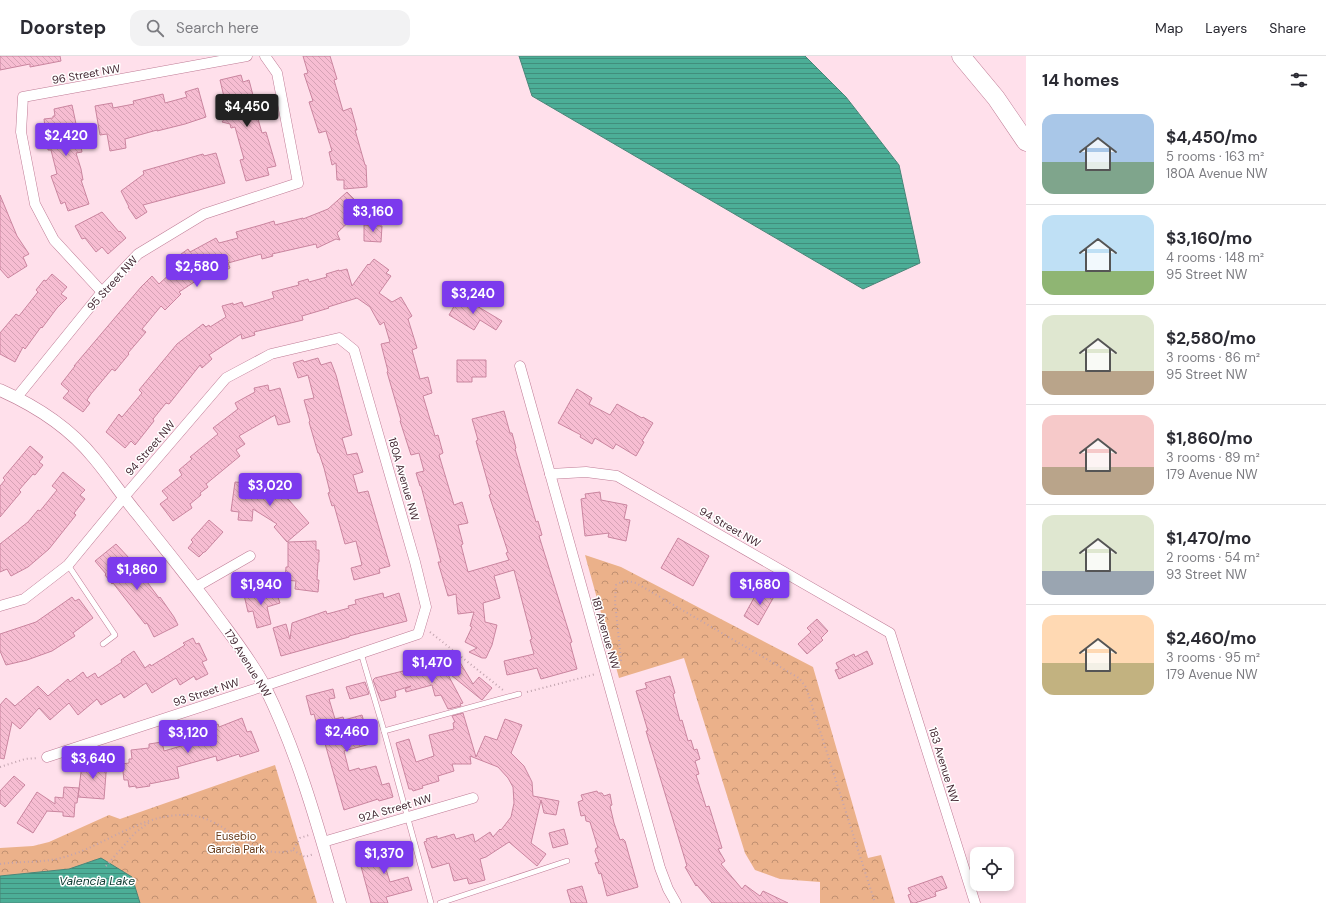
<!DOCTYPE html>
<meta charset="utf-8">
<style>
:root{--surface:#fff;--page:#f2f2f3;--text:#2b2b33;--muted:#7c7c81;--line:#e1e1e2;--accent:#7c3aed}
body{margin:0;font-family:"DM Sans",sans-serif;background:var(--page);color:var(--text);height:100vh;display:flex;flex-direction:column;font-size:15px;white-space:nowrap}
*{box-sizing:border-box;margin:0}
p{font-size:13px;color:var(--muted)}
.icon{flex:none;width:22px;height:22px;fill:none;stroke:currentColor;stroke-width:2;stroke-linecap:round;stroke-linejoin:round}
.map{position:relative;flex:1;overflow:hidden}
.side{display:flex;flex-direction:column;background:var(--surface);width:300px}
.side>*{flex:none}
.controls{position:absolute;left:970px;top:791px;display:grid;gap:8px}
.controls a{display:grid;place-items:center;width:44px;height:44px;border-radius:8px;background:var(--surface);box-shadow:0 2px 6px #0003;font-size:20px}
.price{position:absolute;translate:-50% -34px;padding:0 9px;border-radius:4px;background:var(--accent);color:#fff;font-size:13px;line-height:26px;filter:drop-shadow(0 1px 2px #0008)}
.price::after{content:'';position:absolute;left:50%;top:24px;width:12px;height:9px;margin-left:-6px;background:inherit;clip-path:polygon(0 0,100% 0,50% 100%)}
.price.selected{background:#222;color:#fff}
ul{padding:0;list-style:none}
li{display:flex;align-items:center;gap:12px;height:100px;padding:0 16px}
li+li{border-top:1px solid var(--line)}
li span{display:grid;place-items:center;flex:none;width:112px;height:80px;border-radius:12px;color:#555}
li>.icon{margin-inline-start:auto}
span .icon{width:48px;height:48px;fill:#fffc;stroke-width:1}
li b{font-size:17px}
h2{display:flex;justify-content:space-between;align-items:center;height:48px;padding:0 16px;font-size:17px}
header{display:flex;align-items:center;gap:24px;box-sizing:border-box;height:56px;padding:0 20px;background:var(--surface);border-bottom:1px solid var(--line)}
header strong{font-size:19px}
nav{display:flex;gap:22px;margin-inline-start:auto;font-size:14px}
.search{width:280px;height:36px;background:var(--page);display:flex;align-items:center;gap:10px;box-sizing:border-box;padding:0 14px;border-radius:12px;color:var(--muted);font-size:15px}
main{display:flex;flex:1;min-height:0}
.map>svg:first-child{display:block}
.park{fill:url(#park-crowns)}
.water{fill:url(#water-rules);stroke:#4a8679}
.building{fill:url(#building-back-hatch);stroke:#ca859f}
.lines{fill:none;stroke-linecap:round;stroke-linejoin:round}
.service-casing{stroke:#bf7b95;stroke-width:6}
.minor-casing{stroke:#bf7b95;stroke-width:11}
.tertiary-casing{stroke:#bf7b95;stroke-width:13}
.motorway-casing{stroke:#bf7b95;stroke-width:19}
.path{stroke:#c2a4af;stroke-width:2;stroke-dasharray:1 3;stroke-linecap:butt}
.service{stroke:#fff;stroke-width:5}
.minor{stroke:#fff;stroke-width:10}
.tertiary{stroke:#fff;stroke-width:12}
.motorway{stroke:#fff;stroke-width:18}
.labels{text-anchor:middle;stroke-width:3;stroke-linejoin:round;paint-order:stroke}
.street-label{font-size:11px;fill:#442833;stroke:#fff}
.park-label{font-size:11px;fill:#683c1b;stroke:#fff}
.water-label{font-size:12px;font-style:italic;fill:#0c3a30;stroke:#fff}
</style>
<header>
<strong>Doorstep</strong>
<div class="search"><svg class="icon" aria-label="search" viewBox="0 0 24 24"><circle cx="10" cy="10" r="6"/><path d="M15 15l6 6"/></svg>Search here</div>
<nav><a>Map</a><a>Layers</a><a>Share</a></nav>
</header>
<main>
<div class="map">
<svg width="1026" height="847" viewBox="0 0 1026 847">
<defs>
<pattern id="park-crowns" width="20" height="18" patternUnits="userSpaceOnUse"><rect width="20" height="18" fill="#ebb18a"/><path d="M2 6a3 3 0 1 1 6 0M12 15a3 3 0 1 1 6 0" fill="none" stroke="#c09071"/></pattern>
<pattern id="water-rules" width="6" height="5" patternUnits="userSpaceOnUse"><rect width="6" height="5" fill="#4cae97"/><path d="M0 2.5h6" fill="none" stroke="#418e7c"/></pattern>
<pattern id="building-back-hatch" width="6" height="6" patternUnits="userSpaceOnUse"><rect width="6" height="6" fill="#f7bdd2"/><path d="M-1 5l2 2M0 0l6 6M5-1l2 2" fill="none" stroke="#d5a2b5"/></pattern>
</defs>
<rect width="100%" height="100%" fill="#ffe0eb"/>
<g class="park">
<polygon points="585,499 621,511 813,611 868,802 881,799 895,847 820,847 820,826 780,823 755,814 745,797 684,602 619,622"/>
<polygon points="275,709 317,847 0,847 0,792 33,790 49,786 109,759 120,763"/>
</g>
<g class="water">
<polygon points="519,0 805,0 846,41 899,109 920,207 863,233 532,40"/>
<polygon points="101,802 132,821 140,847 0,847 0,820 69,813"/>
</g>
<g class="building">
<polygon points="0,0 60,0 61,5 30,11 30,8 0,14"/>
<polygon points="303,0 330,0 337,23 334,24 343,55 351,52 357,74 355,74 365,109 366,109 367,131 344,133 344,124 337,124 336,107 332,109 329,96 332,95 326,75 319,77 309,46 313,45 304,18 308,17"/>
<polygon points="241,19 243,26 249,24 254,43 256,42 260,55 256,56 262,77 266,76 276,110 267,112 269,119 246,125 240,104 244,103 235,71 231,72 230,68 222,66 228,58 220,24"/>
<polygon points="198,32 206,61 185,68 157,75 157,74 125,83 126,92 110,95 107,78 100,79 95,50 112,47 113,52 134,48 133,45 163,38 165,47 187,41 185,36"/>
<polygon points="72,49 82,96 76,97 81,113 83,124 81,124 89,148 68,155 65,146 61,148 51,120 57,118 51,94 48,94 44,63 53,62 53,60 55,60 54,53"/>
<polygon points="216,97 225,127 143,149 147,156 136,163 128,151 129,151 121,135 144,118 143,115 203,98 204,100"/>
<polygon points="347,136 361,150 356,155 358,157 337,177 340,184 336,183 317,192 316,188 272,198 273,200 262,203 261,198 228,207 230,212 211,222 208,217 179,236 181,238 165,254 161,250 142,273 146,276 128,297 129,298 115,315 112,313 91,338 87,344 90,347 83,356 63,342 69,335 61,328 75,310 74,310 141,231 152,220 159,228 173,215 172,213 181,207 177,201 188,193 190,196 216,182 219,187 238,182 236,176 261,169 274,165 275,169 303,162 303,163 328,153"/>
<polygon points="0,139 17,180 29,198 23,201 27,210 8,222 0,213"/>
<polygon points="102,156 119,176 120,175 126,182 108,198 102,191 96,196 85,182 82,183 75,170"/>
<polygon points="364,169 382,170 381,186 364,185"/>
<polygon points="374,203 389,214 386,217 391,220 379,237 392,246 401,241 412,260 408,263 417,292 412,294 420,323 428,321 432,337 423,340 435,380 438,379 443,397 439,399 454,449 462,446 468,467 458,469 463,488 461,489 468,516 509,504 506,497 508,496 489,439 491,438 476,385 478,384 472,363 504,355 510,377 512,377 516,392 515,393 536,466 538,465 542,479 539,480 572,586 570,587 577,613 541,623 537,612 507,619 504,605 534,598 530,584 532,583 514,514 494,520 500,542 483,547 485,566 497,569 492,589 486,602 482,602 469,596 477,592 465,586 472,571 470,570 474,556 458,558 456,538 448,540 438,506 441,506 430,464 421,430 420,430 416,417 424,415 419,397 411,399 400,365 401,364 387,316 388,315 381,288 390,286 384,266 380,269 370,251 357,242 328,251 329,252 302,260 303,264 254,276 255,279 242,283 241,278 209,299 212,303 202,312 200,309 169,348 166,347 153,363 154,365 135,389 131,385 125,392 106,376 119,358 122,361 142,337 139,334 177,288 203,268 206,271 209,269 210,271 226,261 222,250 233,247 233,249 242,246 244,251 274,242 272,236 299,229 298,226 308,223 309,226 327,221 326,218 339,214 339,215 347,213 352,230 368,208 369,209"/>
<polygon points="52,218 67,231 61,238 67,242 57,252 42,272 41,271 25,293 23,291 15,306 0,298 0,277 16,258 19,260 38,236 36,234 44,224 46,225"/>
<polygon points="460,240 502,265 496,274 480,264 474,274 449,259"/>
<polygon points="318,302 321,309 331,306 336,319 352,379 342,382 347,399 357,397 363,416 353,419 358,437 368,435 390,510 379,513 380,517 354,524 351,512 362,509 356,485 345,488 334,449 332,450 328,437 330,436 324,412 319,397 318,397 309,366 310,365 304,344 314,342 308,319 298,322 293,307 303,304 304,306"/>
<polygon points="457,304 486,304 486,321 472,321 472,326 457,326"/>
<polygon points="268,329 269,335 280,332 290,366 278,369 275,359 239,380 245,388 236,394 240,400 206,428 208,431 200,437 201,439 190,448 192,452 173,465 160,448 168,442 162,435 182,419 179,414 192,403 190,401 218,378 213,372 238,353 235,347 255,336 254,332"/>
<polygon points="577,333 592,342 589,348 610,359 617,348 642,362 643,361 653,367 642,385 644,386 636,400 616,388 613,393 595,382 592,388 580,381 581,379 558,367"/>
<polygon points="30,390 43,401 39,406 43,409 35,419 33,418 19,434 21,436 0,461 0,430 5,424 3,422"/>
<polygon points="63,416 85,434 80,439 85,443 74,457 76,459 49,493 28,511 11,520 7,513 0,516 0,488 28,466 38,454 40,455 57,434 52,430"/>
<polygon points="272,422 282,428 284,425 295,432 288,443 309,467 287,486 274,471 277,468 253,453 252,465 238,464 239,456 231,455 235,426 246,427 245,431 264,433"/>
<polygon points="600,436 601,444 627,449 624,463 630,464 626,485 608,481 609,477 585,480 581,443 586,442 585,438"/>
<polygon points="209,464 223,476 205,496 204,496 199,501 188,492 193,486 191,484"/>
<polygon points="678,482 709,500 693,530 661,512"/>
<polygon points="316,485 316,494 319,494 319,506 318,506 317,524 319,524 318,536 295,533 296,525 285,524 286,511 288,511 288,486"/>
<polygon points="116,488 130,503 159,542 160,541 174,561 178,569 154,581 147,567 145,568 113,527 112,528 105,519 106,518 95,505"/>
<polygon points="765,530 776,537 758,569 744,560 755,540 758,542"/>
<polygon points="275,533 280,547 267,551 271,568 257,572 253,555 248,556 244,539 264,534 265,536"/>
<polygon points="383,537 384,542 399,537 407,565 349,580 349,581 281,600 273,572 286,568 290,583 292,567 326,555 327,558 349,552 348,550 356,548 355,544"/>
<polygon points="72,541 75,545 79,543 93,562 73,577 75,580 52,595 27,604 6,609 0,595 0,578 36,566"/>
<polygon points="817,563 828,575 821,582 823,584 807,598 798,588 811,576 807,572"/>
<polygon points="193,582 196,588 199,587 207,604 202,606 208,618 196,624 194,620 180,629 176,622 152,637 146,627 124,642 121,637 101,649 97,643 78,659 69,647 50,664 39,652 20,673 12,666 4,703 0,702 0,649 6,642 15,650 38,630 48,640 68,623 70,626 83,616 87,622 95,617 98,622 122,606 121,604 134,595 145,612 150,608 151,610 185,589 183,587"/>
<polygon points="867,595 873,608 839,623 835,614 839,613 836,607 854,598 855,601"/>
<polygon points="458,603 473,628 479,621 492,632 482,644 446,615 463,647 460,648 461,650 448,653 441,639 435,640 432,629 406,636 405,633 411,630 395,635 396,641 381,645 373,624 375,622 403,615 404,619 426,613 428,620"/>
<polygon points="670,620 675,637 673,638 680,665 682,664 688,685 691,684 694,694 697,693 700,703 695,705 699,718 696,719 706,751 709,750 722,792 718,793 725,805 721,808 742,833 745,829 760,840 763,835 788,847 712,847 697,829 696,830 685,811 687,810 646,675 648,675 636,635 647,632 645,627"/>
<polygon points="365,626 369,638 350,643 346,631"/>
<polygon points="333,633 335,642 329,643 335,663 343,661 344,664 362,659 370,688 344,695 349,715 359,712 360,714 376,710 382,729 389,727 393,741 379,745 378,743 344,754 324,684 321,684 314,658 311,659 306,640"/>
<polygon points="463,657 476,701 485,680 497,684 505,663 522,669 511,697 524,710 532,726 533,740 559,745 556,759 544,757 541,744 531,787 546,798 537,810 509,786 486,801 480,803 485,824 469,828 467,822 454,825 449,807 432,812 424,786 427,785 426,783 437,780 437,783 454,778 456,783 473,778 475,786 490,776 493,781 500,773 501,774 511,761 514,747 513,731 508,722 498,711 470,700 471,708 452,708 454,715 438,720 439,725 422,730 423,732 413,735 412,733 409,733 396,687 409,683 416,706 434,700 429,679 454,673 453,667 455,666 452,660"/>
<polygon points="242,662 247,676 251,675 259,695 240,701 239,698 217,705 216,700 177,711 179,722 149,728 150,730 136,732 136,730 129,731 128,724 124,724 122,708 129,707 129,703 132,703 131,694 149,692 149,688 162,686 164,695 188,688 186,680 204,675 204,673 218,668 219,671"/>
<polygon points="93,703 107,705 104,743 78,741 82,708 93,709"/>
<polygon points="14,720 25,729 5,751 0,747 0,735"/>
<polygon points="64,731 79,732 77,747 75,747 74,761 63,760 63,756 47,755 33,777 17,767 37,736 55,748 55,741 63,742"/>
<polygon points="597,735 598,737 602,737 604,740 610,738 612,749 610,750 614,767 620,784 623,783 625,785 638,831 607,840 601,817 599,818 595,807 599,806 595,795 596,792 598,792 590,766 586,765 585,759 581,760 578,746 583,744 581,739"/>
<polygon points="564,773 568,788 553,792 549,777"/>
<polygon points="406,786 410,799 384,807 390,826 408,821 412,834 386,841 388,847 371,847 359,803 393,794 392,790"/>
<polygon points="942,820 947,832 935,836 936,840 915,847 911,847 908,839 911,838 908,832"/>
<polygon points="582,830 587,847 571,847 567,834"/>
</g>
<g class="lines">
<defs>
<g id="service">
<polyline points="68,509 115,579 103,588"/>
<polyline points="361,597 384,675 431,847"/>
<polyline points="384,675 519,638"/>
<polyline points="440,847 567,805"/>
</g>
<g id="minor">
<polyline points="102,236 54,184 35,148 21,76 23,41 247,0"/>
<polyline points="520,310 660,812 668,833 676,847"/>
<polyline points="17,341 102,236 138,198 204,158 298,127 277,17 265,0"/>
<polyline points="550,418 586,416 617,420 890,577 975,847"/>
<polyline points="196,531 250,500"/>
<polyline points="0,550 24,543 68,509 124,441 226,322 271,298 339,282 354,294 415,506 426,551 418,578 264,630 47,701"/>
<polyline points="323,786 473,742"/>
</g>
<path id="tertiary" d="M 0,334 C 36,350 69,371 94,402 C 110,421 123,441 139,460 C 165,493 192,526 217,560 C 234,583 252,606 265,631 C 299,700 319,774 340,847"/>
<polyline id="motorway" points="961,0 996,42 1026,86"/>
</defs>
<use href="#service" class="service-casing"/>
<use href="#minor" class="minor-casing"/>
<use href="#tertiary" class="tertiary-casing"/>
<use href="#motorway" class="motorway-casing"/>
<g class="path">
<polyline points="430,576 503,634"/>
<path d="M 615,610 L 619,608 L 621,604 L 615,546 L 616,529 C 623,524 628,525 636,527 L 799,622 L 806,631 L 875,847"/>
<polyline points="527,636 596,618"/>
<polyline points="0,711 25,703 38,702"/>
<polyline points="293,794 305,801 314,798"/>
<path d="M 0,808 C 20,805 41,807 61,802 C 104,791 141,757 187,759 C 226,760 252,807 293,794 L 300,782 L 309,779"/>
<polyline points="106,810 135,777 151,765"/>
</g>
<use href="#service" class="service"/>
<use href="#minor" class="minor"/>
<use href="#tertiary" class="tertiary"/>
<use href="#motorway" class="motorway"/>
</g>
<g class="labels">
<g class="street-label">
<text transform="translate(86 18) rotate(-10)" y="4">96 Street NW</text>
<text transform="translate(112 227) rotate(-48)" y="4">95 Street NW</text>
<text transform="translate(150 392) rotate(-49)" y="4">94 Street NW</text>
<text transform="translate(404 423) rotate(74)" y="4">180A Avenue NW</text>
<text transform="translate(730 471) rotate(30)" y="4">94 Street NW</text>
<text transform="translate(606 577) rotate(74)" y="4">181 Avenue NW</text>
<text transform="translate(248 607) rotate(58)" y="4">179 Avenue NW</text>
<text transform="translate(206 636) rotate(-18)" y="4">93 Street NW</text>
<text transform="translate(944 709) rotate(73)" y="4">183 Avenue NW</text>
<text transform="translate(395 752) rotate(-16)" y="4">92A Street NW</text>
</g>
<g class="park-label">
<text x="236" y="784">Eusebio<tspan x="236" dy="13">Garcia Park</tspan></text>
</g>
<g class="water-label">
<text x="97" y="829">Valencia Lake</text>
</g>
</g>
</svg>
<div class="controls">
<a><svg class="icon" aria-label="locate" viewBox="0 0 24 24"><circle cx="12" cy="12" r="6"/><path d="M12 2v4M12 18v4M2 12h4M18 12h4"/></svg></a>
</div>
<b class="price selected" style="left:247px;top:72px">$4,450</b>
<b class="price" style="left:66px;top:101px">$2,420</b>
<b class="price" style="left:373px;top:177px">$3,160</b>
<b class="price" style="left:197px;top:232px">$2,580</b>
<b class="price" style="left:473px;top:259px">$3,240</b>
<b class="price" style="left:270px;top:451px">$3,020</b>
<b class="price" style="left:137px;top:535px">$1,860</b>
<b class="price" style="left:261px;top:550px">$1,940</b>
<b class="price" style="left:760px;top:550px">$1,680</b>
<b class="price" style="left:432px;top:628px">$1,470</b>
<b class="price" style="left:347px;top:697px">$2,460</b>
<b class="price" style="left:188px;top:698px">$3,120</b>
<b class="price" style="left:93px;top:724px">$3,640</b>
<b class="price" style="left:384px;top:819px">$1,370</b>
</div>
<section class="side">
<h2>14 homes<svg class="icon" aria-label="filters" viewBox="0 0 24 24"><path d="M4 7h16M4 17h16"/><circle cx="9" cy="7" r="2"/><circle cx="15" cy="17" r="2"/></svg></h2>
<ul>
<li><span style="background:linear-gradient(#a9c7e8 60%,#7fa58c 0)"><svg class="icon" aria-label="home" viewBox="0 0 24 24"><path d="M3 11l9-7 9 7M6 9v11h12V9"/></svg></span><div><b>$4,450/mo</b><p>5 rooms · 163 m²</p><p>180A Avenue NW</p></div></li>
<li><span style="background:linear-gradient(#bfe0f5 70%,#8fb573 0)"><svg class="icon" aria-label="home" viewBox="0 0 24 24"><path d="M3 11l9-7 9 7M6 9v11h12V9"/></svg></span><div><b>$3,160/mo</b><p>4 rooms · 148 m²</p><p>95 Street NW</p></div></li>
<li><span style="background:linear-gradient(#dfe7d0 70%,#b9a48a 0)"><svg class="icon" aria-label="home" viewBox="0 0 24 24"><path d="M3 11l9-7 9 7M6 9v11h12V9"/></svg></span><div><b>$2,580/mo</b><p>3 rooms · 86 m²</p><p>95 Street NW</p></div></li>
<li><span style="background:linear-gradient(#f6c9c9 65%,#b9a48a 0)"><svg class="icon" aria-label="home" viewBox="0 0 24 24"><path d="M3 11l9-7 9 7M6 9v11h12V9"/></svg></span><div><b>$1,860/mo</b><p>3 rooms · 89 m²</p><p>179 Avenue NW</p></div></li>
<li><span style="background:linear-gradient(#dfe7d0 70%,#9aa5b1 0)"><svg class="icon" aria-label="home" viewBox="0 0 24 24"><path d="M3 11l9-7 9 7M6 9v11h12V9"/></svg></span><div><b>$1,470/mo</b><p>2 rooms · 54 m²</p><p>93 Street NW</p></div></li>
<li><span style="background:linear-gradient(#ffd9b3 60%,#c2b280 0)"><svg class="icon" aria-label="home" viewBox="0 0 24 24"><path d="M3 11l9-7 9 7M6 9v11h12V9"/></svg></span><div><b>$2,460/mo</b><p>3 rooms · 95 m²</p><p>179 Avenue NW</p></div></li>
</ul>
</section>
</main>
